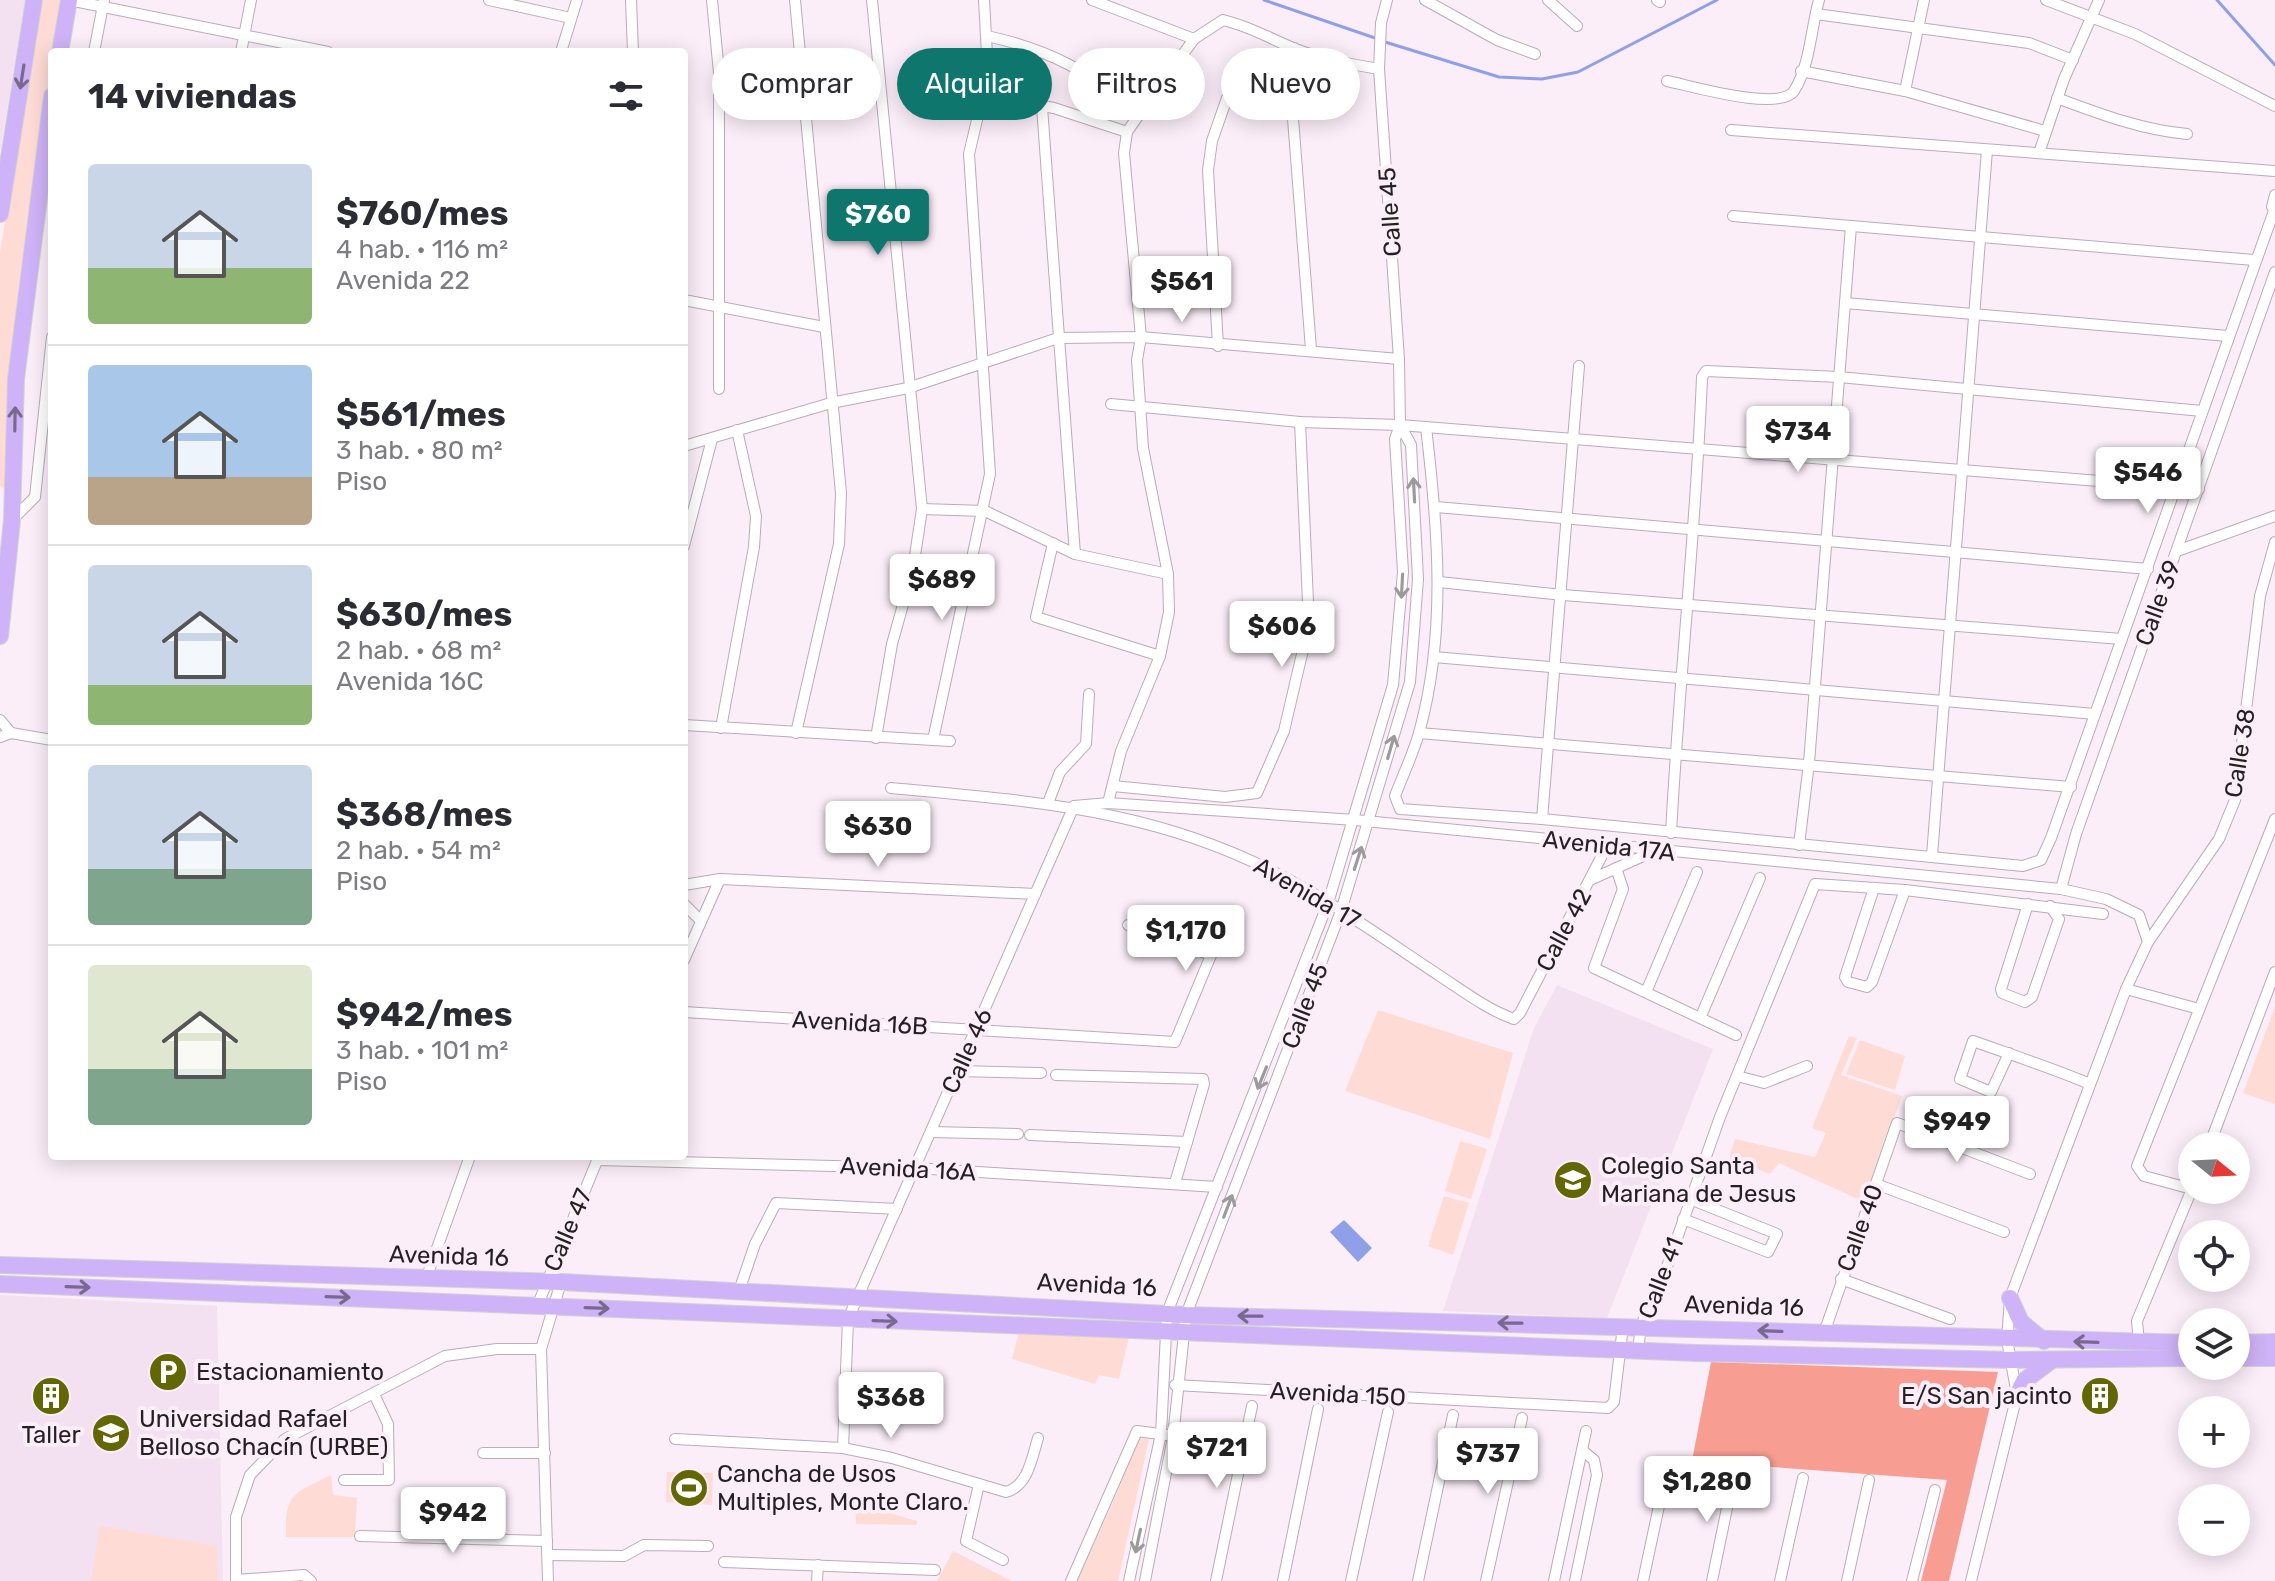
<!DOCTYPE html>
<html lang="es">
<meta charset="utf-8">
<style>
:root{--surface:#fff;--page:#f2f2f3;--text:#2b2b33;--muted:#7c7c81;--line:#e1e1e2;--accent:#0f766e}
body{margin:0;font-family:Rubik,sans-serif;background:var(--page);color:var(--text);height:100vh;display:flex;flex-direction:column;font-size:30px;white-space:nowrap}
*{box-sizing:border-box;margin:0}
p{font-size:26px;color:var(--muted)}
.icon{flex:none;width:44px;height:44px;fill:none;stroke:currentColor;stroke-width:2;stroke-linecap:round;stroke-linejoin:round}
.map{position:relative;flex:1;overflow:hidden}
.details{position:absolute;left:48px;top:48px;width:640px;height:1112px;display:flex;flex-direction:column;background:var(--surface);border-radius:8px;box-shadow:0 4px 20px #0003}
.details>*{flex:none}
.top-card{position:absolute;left:712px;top:48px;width:760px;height:72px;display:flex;gap:16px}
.needle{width:52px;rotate:108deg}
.buttons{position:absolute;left:2178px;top:1132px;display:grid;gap:16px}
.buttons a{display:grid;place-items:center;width:72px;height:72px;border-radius:50%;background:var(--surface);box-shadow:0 4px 20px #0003;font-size:40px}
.price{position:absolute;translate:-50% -68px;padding:0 18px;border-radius:8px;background:#fff;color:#222;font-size:26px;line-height:52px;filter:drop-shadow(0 2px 4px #0008)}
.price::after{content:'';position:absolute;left:50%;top:48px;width:24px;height:18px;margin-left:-12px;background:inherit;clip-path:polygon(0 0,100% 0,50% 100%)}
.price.selected{background:var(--accent);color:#fff}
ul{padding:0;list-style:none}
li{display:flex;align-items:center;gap:24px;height:200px;padding:0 40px}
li+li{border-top:2px solid var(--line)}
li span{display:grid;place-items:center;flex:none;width:224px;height:160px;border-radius:8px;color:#555}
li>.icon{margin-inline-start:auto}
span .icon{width:96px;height:96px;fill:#fffc;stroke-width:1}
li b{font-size:34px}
h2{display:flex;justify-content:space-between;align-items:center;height:96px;padding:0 40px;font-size:34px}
.pill{padding:0 28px;border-radius:36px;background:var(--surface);box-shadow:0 4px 20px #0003;font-size:28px;line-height:72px}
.pill.selected{background:var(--accent);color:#fff}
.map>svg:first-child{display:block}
.built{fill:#f3e0f0}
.green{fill:#ffdbd6}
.forest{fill:#f89d91}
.water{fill:#8f9fea}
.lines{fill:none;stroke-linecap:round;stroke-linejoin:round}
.stream{stroke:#8f9fea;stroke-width:3}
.minor-casing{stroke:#b9acb7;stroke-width:12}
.trunk-casing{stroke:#d3d2d3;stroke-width:18}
.minor{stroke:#fff;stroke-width:10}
.trunk{stroke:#cfb3f8;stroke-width:16}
.oneway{stroke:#7a698e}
.oneway2{stroke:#9c9a9c}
.labels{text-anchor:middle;stroke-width:8;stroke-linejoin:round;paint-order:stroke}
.street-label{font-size:24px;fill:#241f23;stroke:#fceef9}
.poi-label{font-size:24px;fill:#241f23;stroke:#fceef9;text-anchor:start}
</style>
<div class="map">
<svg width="2275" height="1581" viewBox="0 0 2275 1581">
<rect width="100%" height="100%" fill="#fceef9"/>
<g class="built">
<polygon points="0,0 25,0 0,152"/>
<polygon points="1557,985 1713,1049 1607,1318 1443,1311 1534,1028"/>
<polygon points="0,1295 217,1306 223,1581 0,1581"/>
</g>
<g class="green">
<polygon points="42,0 65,0 56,52 52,52 52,74 39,146 8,493 0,485 0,252"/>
<polygon points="2275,1007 2275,1104 2243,1093"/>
<polygon points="1378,1010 1513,1053 1490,1139 1345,1091"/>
<polygon points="1849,1036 1857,1038 1841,1075 1902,1096 1864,1202 1779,1163 1770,1174 1729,1158 1735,1139 1815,1157 1826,1133 1812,1128"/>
<polygon points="1860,1040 1905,1056 1895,1090 1846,1074"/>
<polygon points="1460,1141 1487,1149 1471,1199 1445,1191"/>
<polygon points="1444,1196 1469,1203 1453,1255 1428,1246"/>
<polygon points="1020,1328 1130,1333 1119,1379 1099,1375 1095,1384 1012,1359"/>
<polygon points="1138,1438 1149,1439 1118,1581 1076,1581 1112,1505"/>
<polygon points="667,1472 713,1473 712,1505 666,1502"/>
<path d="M 331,1475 L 333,1495 L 357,1498 L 355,1537 L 286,1537 C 284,1493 295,1493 331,1475 Z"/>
<polygon points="855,1503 917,1521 917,1525 856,1524"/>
<polygon points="100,1526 217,1546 218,1581 91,1581"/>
<polygon points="953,1551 1010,1580 1010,1581 937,1581"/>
</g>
<polygon class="forest" points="1711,1362 1998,1372 1949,1581 1921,1581 1947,1480 1692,1461"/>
<polygon class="water" points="1344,1220 1372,1248 1358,1262 1330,1232"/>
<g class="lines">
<g class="stream">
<polyline points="1264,0 1378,39"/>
<polyline points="2217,0 2275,65"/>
<polyline points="1385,42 1499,77 1542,79 1578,72 1717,0"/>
</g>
<defs>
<g id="minor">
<polyline points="69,0 328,52"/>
<polyline points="489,0 571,18"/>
<polyline points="631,0 633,52"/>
<polyline points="712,0 719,73 719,389"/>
<polyline points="795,0 841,493 839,544 796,733"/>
<polyline points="872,0 922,509 913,569 892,644 876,738"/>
<path d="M 1092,0 L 1194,39 L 1223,20 C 1249,26 1269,38 1293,48 C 1321,59 1350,64 1379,69"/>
<polyline points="1425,0 1497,40 1535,54"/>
<polyline points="1548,0 1577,26"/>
<polyline points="1657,0 1660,2"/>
<polyline points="2046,0 2135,34 2275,106"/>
<polyline points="1816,14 2029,43 2073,60"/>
<path d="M 987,36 C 1055,51 1086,72 1142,112"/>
<polyline points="1294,48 1291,93 1311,349"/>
<polyline points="94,52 104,0"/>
<polyline points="241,52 251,0"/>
<polyline points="561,52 577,0"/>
<polyline points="1801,71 1905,91 2045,131"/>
<path d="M 1667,81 C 1692,86 1779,112 1794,91 C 1810,66 1811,28 1819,0"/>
<polyline points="1905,91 1924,0"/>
<polyline points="985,96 1054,108 1127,132"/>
<path d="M 2057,98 C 2100,114 2142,130 2187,134"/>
<polyline points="1042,107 1075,554"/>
<polyline points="1731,130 2275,171"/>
<polyline points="2039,153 2064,79 2099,0"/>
<polyline points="2272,207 2275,195"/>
<polyline points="1733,216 2254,260"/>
<polyline points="684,300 824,327"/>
<polyline points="1845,303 2228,336"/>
<polyline points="1218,346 1208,170 1212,141 1227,98"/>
<polyline points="1111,404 1300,422 1400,425 2199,489"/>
<path d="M 1426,427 C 1438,529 1447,632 1419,733 C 1413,754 1403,775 1395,796 L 1400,809 L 1542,819 L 2023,866 L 2041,860 L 2051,838 L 2275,208"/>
<polyline points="684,446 831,403 908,388 1058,338 1141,337 1399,359"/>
<polyline points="1436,507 2148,569"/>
<polyline points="922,509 985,511 1075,554 1168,574"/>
<polyline points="12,520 35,497 52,337"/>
<polyline points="1053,543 1036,617 1160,656"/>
<polyline points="684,546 712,439"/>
<polyline points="2177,551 2275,516"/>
<polyline points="1439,582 1563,595 2122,639"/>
<polyline points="1434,657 2095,714"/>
<polyline points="0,720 11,733"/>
<polyline points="684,725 950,741"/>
<polyline points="721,728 754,547 756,516 737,430"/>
<polyline points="1419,733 2071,787"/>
<polyline points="0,737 11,733 52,740"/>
<polyline points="933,740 990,474 969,154 988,73 984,0"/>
<polyline points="1113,786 1225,797 1257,793 1284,731 1309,624 1300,422"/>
<path d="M 891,788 C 1042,802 1172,810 1307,890 C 1353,916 1396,947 1440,976 C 1463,991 1488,1010 1514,1019 L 1520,1013 L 1607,846"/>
<polyline points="1048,803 1060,772 1086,744 1089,694"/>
<polyline points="1108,803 1121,751 1160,656 1169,612 1168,574 1143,448 1137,360 1141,337 1124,153 1127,132 1136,119 1194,39"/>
<polyline points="1074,806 1108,803 1355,820 2061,889 2106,899 2139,915 2148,942 2126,989 2010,1298 2007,1340 2017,1395 1971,1581"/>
<polyline points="1542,819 1579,366"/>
<path d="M 1671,833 C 1679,681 1696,530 1702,377 L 1706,371 L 1839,377 L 2202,411"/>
<polyline points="1799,845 1809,763 1851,226"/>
<polyline points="1932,856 1987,150"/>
<polyline points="1616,868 1623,889 1594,968 1736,1035"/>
<polyline points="1590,880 1652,852"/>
<polyline points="684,885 720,879 1035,894"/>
<polyline points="1874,888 1845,977 1848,982 1867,987 1872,982 1905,890"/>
<polyline points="2061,889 2076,834 2275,272"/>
<polyline points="684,904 701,921"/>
<polyline points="2028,904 2001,989 2002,993 2025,1002 2032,997 2059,919 2050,906"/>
<polyline points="1128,925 1211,955"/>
<polyline points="2148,942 2219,839 2235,800 2260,596 2275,542"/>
<polyline points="684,960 720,879"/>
<polyline points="2126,989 2199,1009"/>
<polyline points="1646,992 1697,872"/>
<polyline points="684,1012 1175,1042 1226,919"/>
<polyline points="1701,1016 1760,878"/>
<path d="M 2009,1053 L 1991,1092 L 1960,1079 L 1973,1041 C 2012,1055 2052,1068 2090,1084"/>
<polyline points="958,1071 1041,1073"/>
<polyline points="1056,1075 1203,1079 1204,1084 1175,1183"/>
<polyline points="1737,1076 1764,1083 1807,1066"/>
<polyline points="931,1132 1018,1134"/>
<polyline points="1030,1135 1187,1142"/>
<polyline points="2209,1146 2275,972"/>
<polyline points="597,1160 915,1168 1217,1187"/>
<polyline points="1876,1184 2004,1232"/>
<polyline points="2192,1189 2144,1176 2137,1166 2275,819"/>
<polyline points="1683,1219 1768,1252 1777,1234 1690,1199"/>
<polyline points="426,1279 470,1156"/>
<polyline points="1841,1279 1950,1319"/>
<polyline points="739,1291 755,1244 776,1203 897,1209"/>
<polyline points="538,1304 599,1156"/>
<polyline points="1824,1333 1897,1123 2030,1174"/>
<polyline points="2139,1343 2137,1321 2192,1189"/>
<polyline points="541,1349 548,1581"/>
<polyline points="1638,1350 1641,1326 1664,1275 1720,1117 1815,884 1905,890 2103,914"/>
<polyline points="1175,1385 1608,1408 1614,1402 1623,1326"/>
<path d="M 1038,1438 C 1032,1458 1028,1486 1006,1492 L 892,1458 L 843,1448 L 848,1319 L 1074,806"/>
<polyline points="675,1439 843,1448"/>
<polyline points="483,1453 545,1453"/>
<polyline points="344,1480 389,1480 388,1424 374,1394"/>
<polyline points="979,1484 966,1541 1003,1560"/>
<polyline points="360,1536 547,1541"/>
<polyline points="548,1555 624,1556 644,1545 708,1546"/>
<polyline points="724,1562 935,1570"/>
<polyline points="236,1580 304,1575 311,1581"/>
<polyline points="236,1581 236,1517 250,1475 285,1439 445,1356 497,1349 541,1349 561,1282"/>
<polyline points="817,1581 818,1565"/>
<polyline points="1071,1581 1137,1431 1167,1435"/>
<polyline points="1129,1581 1161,1434 1167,1313 1328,903 1393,685 1403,572 1395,439 1400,425 1399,359 1379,69 1381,23 1387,0"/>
<polyline points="1145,1581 1173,1437 1186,1315 1341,911 1410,682 1418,579 1411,445 1400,425"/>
<polyline points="1216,1581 1252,1406"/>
<polyline points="1283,1581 1318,1409"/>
<polyline points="1351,1581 1388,1412"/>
<polyline points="1418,1581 1453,1415"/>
<polyline points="1486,1581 1522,1418"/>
<polyline points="1554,1581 1586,1431"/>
<polyline points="1575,1581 1597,1475 1594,1460 1583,1451"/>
<polyline points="1643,1581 1666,1473"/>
<polyline points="1712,1581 1734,1474"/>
<polyline points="1780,1581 1803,1478"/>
<polyline points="1847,1581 1869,1480"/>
<polyline points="1912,1581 1935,1490"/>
</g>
<g id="trunk">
<polyline points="60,52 69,0"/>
<polyline points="0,214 34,0"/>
<polyline points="0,636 12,520 16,379 52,96"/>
<polyline points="0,1265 561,1282 1186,1315 2192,1343"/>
<polyline points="0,1284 1696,1353 2012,1360 2192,1358"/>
<polyline points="2010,1298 2021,1322 2044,1341"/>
<polyline points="2236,1343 2275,1342"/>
<polyline points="2236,1358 2275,1358"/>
<polyline points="2017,1395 2024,1381 2052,1360"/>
</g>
</defs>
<use href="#minor" class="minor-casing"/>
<use href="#trunk" class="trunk-casing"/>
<use href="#minor" class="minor"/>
<use href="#trunk" class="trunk"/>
</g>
<defs><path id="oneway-shaft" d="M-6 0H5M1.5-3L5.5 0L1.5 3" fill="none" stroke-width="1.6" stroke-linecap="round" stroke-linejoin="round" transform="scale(2)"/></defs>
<g class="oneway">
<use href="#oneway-shaft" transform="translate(22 77) rotate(99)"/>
<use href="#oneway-shaft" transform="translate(15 419) rotate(-89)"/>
<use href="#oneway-shaft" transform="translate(78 1287) rotate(2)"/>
<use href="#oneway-shaft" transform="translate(338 1297) rotate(2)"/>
<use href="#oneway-shaft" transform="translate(597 1308) rotate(2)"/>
<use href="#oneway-shaft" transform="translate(1250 1316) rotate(-179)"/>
<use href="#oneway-shaft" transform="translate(885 1321) rotate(2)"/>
<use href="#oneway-shaft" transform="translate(1510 1323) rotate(-179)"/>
<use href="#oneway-shaft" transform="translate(1770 1331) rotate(-178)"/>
<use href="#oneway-shaft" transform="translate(2086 1342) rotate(-178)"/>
</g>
<g class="oneway2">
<use href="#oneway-shaft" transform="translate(1414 490) rotate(-93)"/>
<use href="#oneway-shaft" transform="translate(1402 586) rotate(93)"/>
<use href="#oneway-shaft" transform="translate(1391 747) rotate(-74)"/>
<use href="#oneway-shaft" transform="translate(1358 858) rotate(-72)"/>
<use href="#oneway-shaft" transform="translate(1262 1078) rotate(112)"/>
<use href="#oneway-shaft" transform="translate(1228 1206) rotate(-69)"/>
<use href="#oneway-shaft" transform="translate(1138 1541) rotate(102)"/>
</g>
<defs>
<symbol id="school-disc" viewBox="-11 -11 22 22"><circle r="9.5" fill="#626704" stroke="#fceef9"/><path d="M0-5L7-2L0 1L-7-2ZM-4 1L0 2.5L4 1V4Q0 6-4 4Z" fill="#fff"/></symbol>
<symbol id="parking-disc" viewBox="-11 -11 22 22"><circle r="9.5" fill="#626704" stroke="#fceef9"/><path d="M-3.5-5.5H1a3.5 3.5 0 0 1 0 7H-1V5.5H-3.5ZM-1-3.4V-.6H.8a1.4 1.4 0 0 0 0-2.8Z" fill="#fff"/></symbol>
<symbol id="building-disc" viewBox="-11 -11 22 22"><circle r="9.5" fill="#626704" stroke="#fceef9"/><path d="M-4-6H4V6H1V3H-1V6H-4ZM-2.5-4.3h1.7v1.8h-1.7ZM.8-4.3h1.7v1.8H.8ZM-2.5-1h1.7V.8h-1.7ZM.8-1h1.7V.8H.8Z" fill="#fff"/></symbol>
<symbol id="university-disc" viewBox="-11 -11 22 22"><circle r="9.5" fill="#626704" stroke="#fceef9"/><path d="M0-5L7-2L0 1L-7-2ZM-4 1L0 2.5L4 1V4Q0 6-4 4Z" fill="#fff"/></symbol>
<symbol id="stadium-disc" viewBox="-11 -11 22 22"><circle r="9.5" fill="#626704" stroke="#fceef9"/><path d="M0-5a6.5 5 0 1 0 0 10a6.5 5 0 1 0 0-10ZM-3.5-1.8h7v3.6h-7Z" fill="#fff"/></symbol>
</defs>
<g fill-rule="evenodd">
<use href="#school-disc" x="1551" y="1158" width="44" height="44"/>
<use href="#parking-disc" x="146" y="1350" width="44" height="44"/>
<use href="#building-disc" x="29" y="1374" width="44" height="44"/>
<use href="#building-disc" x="2078" y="1374" width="44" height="44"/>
<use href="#university-disc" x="89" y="1411" width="44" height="44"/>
<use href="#stadium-disc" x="667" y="1466" width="44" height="44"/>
</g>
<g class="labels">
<g class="street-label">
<text transform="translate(1390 212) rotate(-94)" y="8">Calle 45</text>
<text transform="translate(2158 603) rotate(-70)" y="8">Calle 39</text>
<text transform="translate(2240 753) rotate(-81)" y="8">Calle 38</text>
<text transform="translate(1609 846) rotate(6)" y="8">Avenida 17A</text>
<text transform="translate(1307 893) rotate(30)" y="8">Avenida 17</text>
<text transform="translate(1564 930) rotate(-62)" y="8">Calle 42</text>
<text transform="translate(1305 1006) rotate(-69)" y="8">Calle 45</text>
<text transform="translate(860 1023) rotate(3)" y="8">Avenida 16B</text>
<text transform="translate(967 1051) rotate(-66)" y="8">Calle 46</text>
<text transform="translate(908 1169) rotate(3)" y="8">Avenida 16A</text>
<text transform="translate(1860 1228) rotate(-70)" y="8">Calle 40</text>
<text transform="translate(568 1230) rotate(-67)" y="8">Calle 47</text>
<text transform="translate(449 1256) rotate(2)" y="8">Avenida 16</text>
<text transform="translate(1661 1278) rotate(-69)" y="8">Calle 41</text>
<text transform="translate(1097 1285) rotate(3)" y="8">Avenida 16</text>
<text transform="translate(1744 1306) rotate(2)" y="8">Avenida 16</text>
<text transform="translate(1338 1394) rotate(3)" y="8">Avenida 15O</text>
</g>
<g class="poi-label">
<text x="1601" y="1174">Colegio Santa<tspan x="1601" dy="28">Mariana de Jesus</tspan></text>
<text x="196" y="1380">Estacionamiento</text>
<text x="2072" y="1404" text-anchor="end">E/S San jacinto</text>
<text x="139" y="1427">Universidad Rafael<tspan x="139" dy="28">Belloso Chacín (URBE)</tspan></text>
<text x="51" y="1443" text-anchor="middle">Taller</text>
<text x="717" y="1482">Cancha de Usos<tspan x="717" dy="28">Multiples, Monte Claro.</tspan></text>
</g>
</g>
</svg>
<div class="buttons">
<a><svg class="needle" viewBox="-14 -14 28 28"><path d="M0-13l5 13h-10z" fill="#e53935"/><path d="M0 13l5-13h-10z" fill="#7c7c81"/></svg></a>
<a><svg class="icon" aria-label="locate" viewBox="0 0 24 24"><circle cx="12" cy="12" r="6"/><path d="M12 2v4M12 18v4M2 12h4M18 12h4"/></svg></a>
<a><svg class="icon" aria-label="layers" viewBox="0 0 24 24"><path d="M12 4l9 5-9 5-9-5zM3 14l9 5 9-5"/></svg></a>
<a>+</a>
<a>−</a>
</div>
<b class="price selected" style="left:878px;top:257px">$760</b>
<b class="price" style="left:1182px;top:324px">$561</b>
<b class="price" style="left:1798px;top:474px">$734</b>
<b class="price" style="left:2148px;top:515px">$546</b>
<b class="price" style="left:942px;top:622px">$689</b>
<b class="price" style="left:1282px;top:669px">$606</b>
<b class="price" style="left:878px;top:869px">$630</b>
<b class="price" style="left:1186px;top:973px">$1,170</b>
<b class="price" style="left:1957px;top:1164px">$949</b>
<b class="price" style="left:891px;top:1440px">$368</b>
<b class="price" style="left:1217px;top:1490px">$721</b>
<b class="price" style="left:1488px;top:1496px">$737</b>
<b class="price" style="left:1707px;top:1524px">$1,280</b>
<b class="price" style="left:453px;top:1555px">$942</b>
<div class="top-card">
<a class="pill">Comprar</a>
<a class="pill selected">Alquilar</a>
<a class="pill">Filtros</a>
<a class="pill">Nuevo</a>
</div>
<section class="details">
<h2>14 viviendas<svg class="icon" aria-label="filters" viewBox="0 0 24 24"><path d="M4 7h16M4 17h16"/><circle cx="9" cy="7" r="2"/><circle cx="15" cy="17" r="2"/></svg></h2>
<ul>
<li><span style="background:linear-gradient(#c9d6e8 65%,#8fb573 0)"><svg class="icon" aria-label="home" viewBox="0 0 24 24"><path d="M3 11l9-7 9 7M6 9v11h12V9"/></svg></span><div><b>$760/mes</b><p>4 hab. · 116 m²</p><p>Avenida 22</p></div></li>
<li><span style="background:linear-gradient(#a9c7e8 70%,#b9a48a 0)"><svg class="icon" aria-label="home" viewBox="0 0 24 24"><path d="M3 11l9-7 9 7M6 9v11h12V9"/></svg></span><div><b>$561/mes</b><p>3 hab. · 80 m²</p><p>Piso</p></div></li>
<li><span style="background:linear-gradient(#c9d6e8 75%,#8fb573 0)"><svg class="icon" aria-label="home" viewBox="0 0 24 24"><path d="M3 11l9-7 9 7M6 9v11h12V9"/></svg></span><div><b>$630/mes</b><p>2 hab. · 68 m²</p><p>Avenida 16C</p></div></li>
<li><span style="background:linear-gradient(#c9d6e8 65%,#7fa58c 0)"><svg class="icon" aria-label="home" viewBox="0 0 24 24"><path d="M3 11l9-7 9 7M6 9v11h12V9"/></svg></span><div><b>$368/mes</b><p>2 hab. · 54 m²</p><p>Piso</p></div></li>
<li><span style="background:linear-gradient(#dfe7d0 65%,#7fa58c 0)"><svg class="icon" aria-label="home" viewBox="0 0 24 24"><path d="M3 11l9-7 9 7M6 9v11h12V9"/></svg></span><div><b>$942/mes</b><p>3 hab. · 101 m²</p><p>Piso</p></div></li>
</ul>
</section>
</div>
